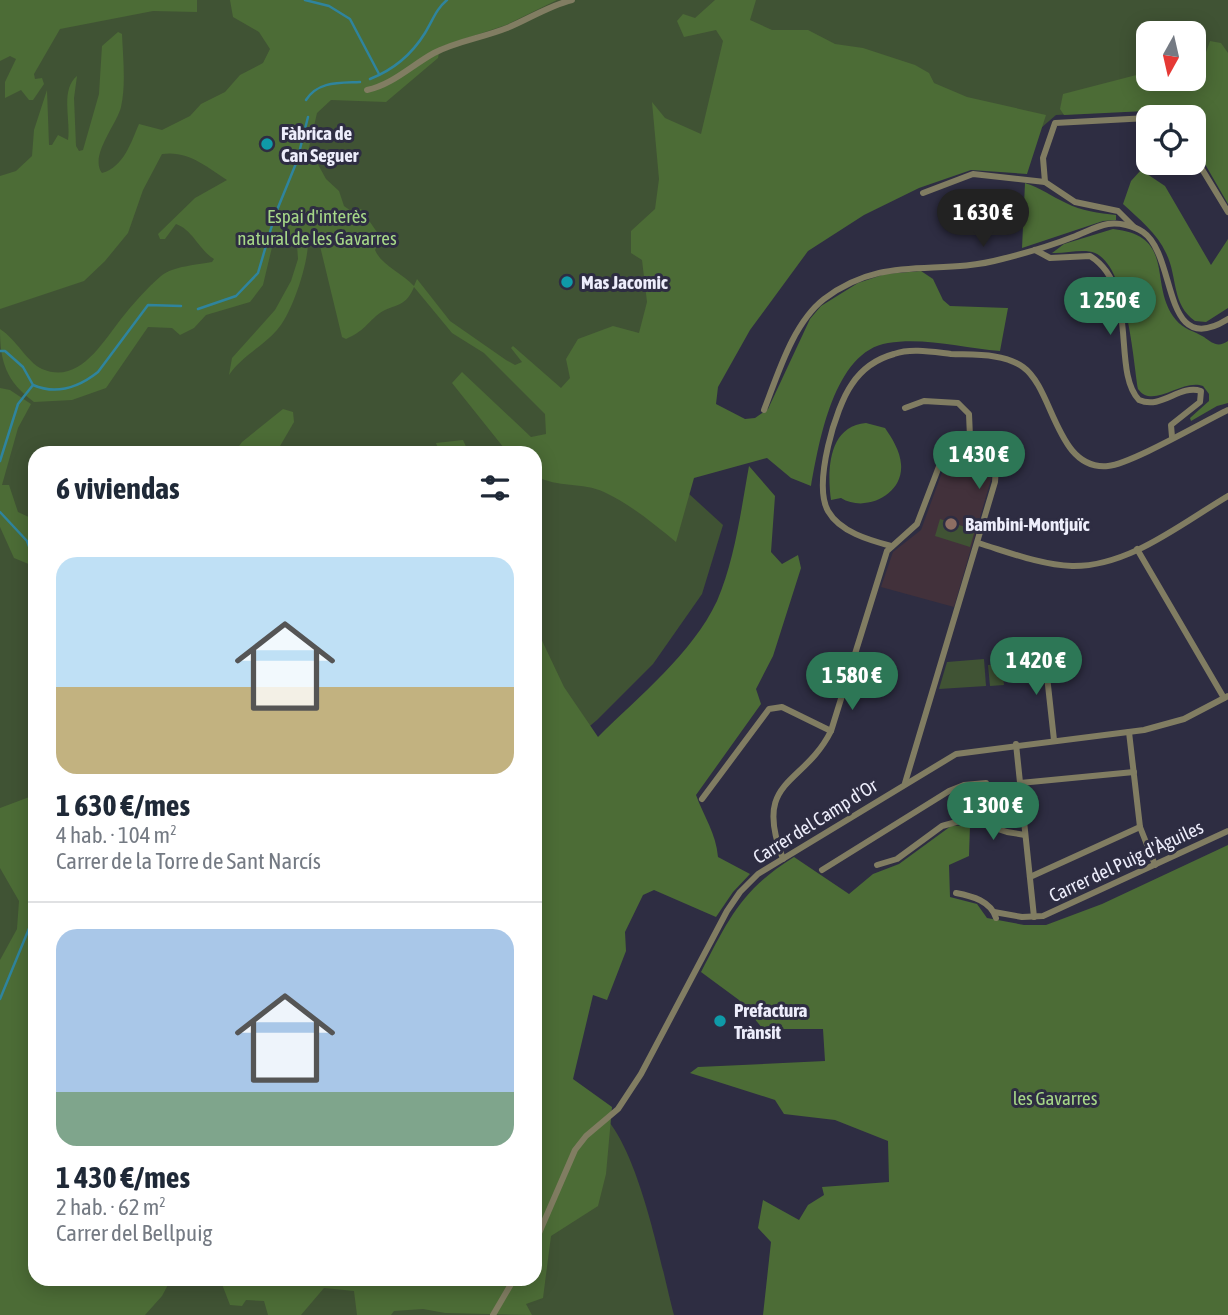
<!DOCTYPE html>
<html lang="es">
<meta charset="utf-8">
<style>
:root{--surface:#fff;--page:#f2f2f3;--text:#1f2937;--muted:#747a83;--line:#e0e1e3;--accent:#2d7756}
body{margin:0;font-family:"Asap Condensed",sans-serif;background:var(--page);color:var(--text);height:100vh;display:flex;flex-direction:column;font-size:26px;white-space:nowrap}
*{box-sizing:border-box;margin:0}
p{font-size:23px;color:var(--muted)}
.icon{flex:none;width:38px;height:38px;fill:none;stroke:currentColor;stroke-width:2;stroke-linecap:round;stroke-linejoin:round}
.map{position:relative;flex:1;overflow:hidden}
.sheet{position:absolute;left:28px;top:446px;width:514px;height:840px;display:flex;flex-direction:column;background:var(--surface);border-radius:21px;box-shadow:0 4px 18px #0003}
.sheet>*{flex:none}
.needle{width:46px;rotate:188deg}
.controls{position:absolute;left:1136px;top:21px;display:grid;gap:14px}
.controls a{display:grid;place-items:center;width:70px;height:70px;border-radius:14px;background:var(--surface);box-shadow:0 4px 18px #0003;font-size:35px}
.price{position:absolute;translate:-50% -60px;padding:0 16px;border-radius:24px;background:var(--accent);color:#fff;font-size:23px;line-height:46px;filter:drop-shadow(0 2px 4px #0008)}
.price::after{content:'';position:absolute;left:50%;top:42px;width:21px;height:16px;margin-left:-10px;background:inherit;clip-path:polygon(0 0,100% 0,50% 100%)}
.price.selected{background:#222;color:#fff}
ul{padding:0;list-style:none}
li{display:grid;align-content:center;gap:14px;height:371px;padding:0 28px}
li+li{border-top:2px solid var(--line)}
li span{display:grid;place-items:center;height:217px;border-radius:21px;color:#555}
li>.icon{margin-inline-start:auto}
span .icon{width:126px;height:126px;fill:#fffc;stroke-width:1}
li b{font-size:30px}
h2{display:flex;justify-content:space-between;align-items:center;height:84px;padding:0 28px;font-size:30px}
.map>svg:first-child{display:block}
.education{fill:#42313b}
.green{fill:#405334;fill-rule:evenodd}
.forest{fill:#4c6c36}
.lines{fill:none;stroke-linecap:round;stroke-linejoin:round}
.stream{stroke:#2f849d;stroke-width:2.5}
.street{stroke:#817d62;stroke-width:6}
.culture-dot{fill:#0f9aa8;stroke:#2e2d42;stroke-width:2.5}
.education-dot{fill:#8d6e63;stroke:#2e2d42;stroke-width:2.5}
.labels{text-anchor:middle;stroke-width:6;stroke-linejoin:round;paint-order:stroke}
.poi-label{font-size:19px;font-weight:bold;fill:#ededfb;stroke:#2e2d42;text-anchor:start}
.park-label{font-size:19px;fill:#a6d788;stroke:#2e2d42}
.street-label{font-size:19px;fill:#ededfb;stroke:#2e2d42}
</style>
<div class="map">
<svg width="1228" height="1315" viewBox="0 0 1228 1315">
<rect width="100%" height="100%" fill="#2e2d42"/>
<polygon class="education" points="968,443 988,455 992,476 954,607 881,587 893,552 921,530 948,456 958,446"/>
<g class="green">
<path d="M 0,0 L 1228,0 L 1228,202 L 1194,117 L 1150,110 L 1056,115 L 1041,128 L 983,164 L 887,198 L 798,257 L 728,326 L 688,493 L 723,525 L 702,594 L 653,664 L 597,720 L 536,771 L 536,453 L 35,453 L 35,1279 L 536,1279 L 536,1080 C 555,1090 580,1098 598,1111 C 638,1140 661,1267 674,1315 L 0,1315 ZM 1148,33 L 1194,33 L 1194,79 L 1148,79 Z"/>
<polygon points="940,519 975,530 970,547 935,536"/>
<polygon points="984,659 986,686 939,689 947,662"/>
<polygon points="1002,664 1004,685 990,686 988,665"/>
</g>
<g class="forest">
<polygon points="0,0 197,0 197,12 153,11 60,29 34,74 35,79 42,78 44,84 33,100 29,100 21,90 5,98 5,82 16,59 10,56 0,61"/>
<path d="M 230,0 L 557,0 L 506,25 L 440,47 L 438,58 L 386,102 L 331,100 L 317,113 L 309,148 L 326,179 L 339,191 L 344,206 L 351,211 L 361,209 L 381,238 L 375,250 C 381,265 402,273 414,286 L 417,279 L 450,321 L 506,360 L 515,365 L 522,362 L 511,348 L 513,346 L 561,388 L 570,378 L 566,359 L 578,339 L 613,326 L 639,333 L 647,302 L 642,260 L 631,253 L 631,231 L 655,209 L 659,179 L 652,102 L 665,118 L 701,134 L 723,41 L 716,30 L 684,37 L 677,21 L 683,14 L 695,18 L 715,0 L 756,0 L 750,20 L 772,30 L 808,30 L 835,44 L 863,48 L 915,65 L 929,73 L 934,83 L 967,97 L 1046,115 L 1027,174 L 971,170 L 919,188 L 864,215 L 808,251 L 750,330 L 718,387 L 716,404 L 745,419 L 755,418 L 768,409 L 810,319 L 821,306 L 858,283 L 885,274 L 921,271 L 933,279 L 943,300 L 950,306 L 1008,308 L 1000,351 C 964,348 924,337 888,343 C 834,351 819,442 811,486 L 791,478 L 767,458 L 694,478 L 676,542 C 654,524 630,504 604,492 C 583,482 557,488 536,476 L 536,453 L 508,453 L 452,383 L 462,372 L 531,437 L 546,434 L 545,414 L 484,353 L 452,333 L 414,287 C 404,311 392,302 376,316 C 363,328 363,331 346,339 L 342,337 L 320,246 L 313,233 L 308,237 C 310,260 292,314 277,330 C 262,347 242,356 229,375 L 232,358 L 275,310 L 291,281 L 298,259 L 297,245 L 292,238 L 280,239 L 273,243 L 263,285 L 250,302 L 206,315 L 194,328 L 180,335 L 172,328 L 148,327 L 106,388 L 72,400 L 34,402 C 6,381 0,362 0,329 C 17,340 27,362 42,369 C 79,385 102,343 121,319 C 132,305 147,288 161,276 C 173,266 197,265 212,262 L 214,259 C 199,250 193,230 176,224 L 165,239 L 160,239 L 158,234 L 195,198 L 227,180 C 207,167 188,150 162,154 L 143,190 L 128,233 L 105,261 L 84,281 L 0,309 L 0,176 L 16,171 L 32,156 L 34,130 L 47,90 L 49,145 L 52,145 L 58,135 L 68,140 C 71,120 60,90 77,76 L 74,98 L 76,146 L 79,151 L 83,150 L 99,94 L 102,46 L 118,32 L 122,34 C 123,57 126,85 121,107 C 117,124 89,156 102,173 C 124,167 131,142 139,124 L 162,130 L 190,116 L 201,104 L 225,92 L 240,75 L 263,63 L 270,49 L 259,32 L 233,17 Z"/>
<polygon points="1210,41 1221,43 1228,53 1228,204 1194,145 1194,117 1165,117 1146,111 1064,115 1060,109 1063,94 1148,72 1148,79 1194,79 1194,61 1204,58"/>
<path d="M 1141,170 L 1165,186 L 1211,265 L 1228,239 L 1228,308 L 1206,322 L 1195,321 C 1171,304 1178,277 1166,253 C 1157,233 1139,219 1123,204 L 1131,181 Z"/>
<path d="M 1025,183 C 1041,188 1051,196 1066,203 C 1081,211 1099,213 1116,215 L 1116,220 L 1103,221 L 1022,248 Z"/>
<path d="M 1113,229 C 1178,236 1147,285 1176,320 C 1183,329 1194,331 1204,337 C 1212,343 1218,348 1228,341 L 1228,403 L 1217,406 L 1191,421 L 1190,418 L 1209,401 L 1209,394 L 1203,386 C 1182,378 1153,410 1138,389 C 1133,358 1127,267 1095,253 C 1083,248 1065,254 1052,253 L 1064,244 Z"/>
<polygon points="0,388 10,390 31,404 18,428 2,485 9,485 18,512 35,520 35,598 31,565 14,558 0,527"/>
<polygon points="283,409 293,412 294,422 276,453 234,453 242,442"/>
<path d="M 866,423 L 885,428 C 892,438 900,451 901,464 C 904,495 865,513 841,498 L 831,500 C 827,471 828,426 866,423 Z"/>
<polygon points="463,440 469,453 440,453 436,443"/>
<path d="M 749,466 L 775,496 L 771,552 L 782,564 L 798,555 L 801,568 L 773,656 L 756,689 L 761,704 L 696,795 C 704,817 716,833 718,857 L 750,874 L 733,892 L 716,917 L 654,890 L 643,895 L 625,932 L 626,951 L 607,1000 L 593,995 L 573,1079 L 612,1107 L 606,1174 L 598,1206 L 551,1236 L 543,1298 L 526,1304 L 532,1315 L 445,1313 L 423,1309 L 394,1311 L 391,1315 L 357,1315 L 354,1291 L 324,1288 L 301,1315 L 268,1315 L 264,1301 L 246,1300 L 242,1306 L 230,1305 L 220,1279 L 536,1279 L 536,628 L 564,687 L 598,737 C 639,696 692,654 717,601 C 735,559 741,510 749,466 Z"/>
<polygon points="35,771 35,1279 171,1279 162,1296 145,1315 0,1315 0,960 17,929 19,901 0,868 0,808 32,796"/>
<path d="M 970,825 L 969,856 L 949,865 L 950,897 L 977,904 L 987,918 L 1024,925 L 1046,925 L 1102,904 L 1228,845 L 1228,1315 L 763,1315 L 771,1242 L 758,1228 L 763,1200 L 799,1220 L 808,1205 L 824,1195 L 822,1187 L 889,1182 L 888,1141 L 835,1120 L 784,1114 L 775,1100 L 690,1073 L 698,1067 L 825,1061 L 823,1029 L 763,1029 L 739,1000 L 701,972 C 729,919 741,890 794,857 L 849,894 L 873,874 L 899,864 L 951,826 Z"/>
</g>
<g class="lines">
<g class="stream">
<polyline points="305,0 329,6 350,19 379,74"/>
<path d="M 370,79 C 393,70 412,54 425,33 C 433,20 436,9 447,0"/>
<path d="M 306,100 C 318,81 339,83 360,82"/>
<polyline points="198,309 236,296 258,273 275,215 297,161 308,117"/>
<path d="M 0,351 L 5,351 L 23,367 L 33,385 C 56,395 79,387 98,372 L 148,305 L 181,306"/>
<polyline points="0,461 18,404 33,385"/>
<polyline points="0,512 27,541 35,562"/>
<polyline points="0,999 35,914"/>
</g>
<g class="street">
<path d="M 367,90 C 392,85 412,65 434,53 C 457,41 482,38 507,28 C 529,19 548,6 572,0"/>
<polyline points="1194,156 1228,212"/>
<polyline points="1045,182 1043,158 1055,123 1148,118"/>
<polyline points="923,193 973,174 1045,182 1075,202 1118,211 1134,227"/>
<path d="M 1035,250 L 1050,258 L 1090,256 C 1140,287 1111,371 1139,400 C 1162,410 1179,384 1201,391 L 1200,402 L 1171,425 L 1172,437"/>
<polyline points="905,408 924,401 958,403 969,414 970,437"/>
<path d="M 764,410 C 778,374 793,323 824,299 C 885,253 936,277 1002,259 C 1026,253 1050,246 1073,237 C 1084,233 1096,226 1108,224 C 1119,222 1134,226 1143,232 C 1178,256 1161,361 1228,319"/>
<path d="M 978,543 C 1008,552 1041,565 1072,566 C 1129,567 1182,523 1228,496"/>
<path d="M 891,546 C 869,540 840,532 828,511 C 813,484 835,408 852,384 C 862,369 876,359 894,354 C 911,348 933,352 951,354 C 975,355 1003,353 1023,367 C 1054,389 1056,471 1108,466 C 1131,464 1203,422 1228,410"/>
<polyline points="1137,549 1224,698"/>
<polyline points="1051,658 1047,676 1054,740"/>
<polyline points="1129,732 1140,827 1155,865"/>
<polyline points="1016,744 1034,917"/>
<polyline points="1020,783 1134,772"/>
<polyline points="962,787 967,819"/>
<polyline points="702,799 769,709 782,707 831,731"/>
<path d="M 783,859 C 752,778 803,787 831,731 L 887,551 L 917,524 L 943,456 L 953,444 L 970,437 C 991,445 997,462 995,482 L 905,783"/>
<polyline points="877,865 897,859 942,826 967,819 1007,832 1025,835"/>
<polyline points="822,870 949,791 964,785 986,783"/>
<polyline points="1030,877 1140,827"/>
<path d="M 956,893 C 972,896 991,901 996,918"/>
<polyline points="994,912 1022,917 1043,916 1228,831"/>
<polyline points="536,1240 575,1150 586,1136 618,1109 641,1074 727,911 740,892 758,874 956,754 1144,730 1184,719 1228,696"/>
<polyline points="493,1315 514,1279"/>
</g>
</g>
<g class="culture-dot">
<circle cx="267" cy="144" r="7"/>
<circle cx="567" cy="282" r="7"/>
<circle cx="720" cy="1021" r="7"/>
</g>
<circle class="education-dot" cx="951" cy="524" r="7"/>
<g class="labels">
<g class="poi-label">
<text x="281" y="140">Fàbrica de<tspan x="281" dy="22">Can Seguer</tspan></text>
<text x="581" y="289">Mas Jacomic</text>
<text x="965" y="531">Bambini-Montjuïc</text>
<text x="734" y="1017">Prefactura<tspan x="734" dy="22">Trànsit</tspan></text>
</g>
<g class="park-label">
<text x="317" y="223">Espai d'interès<tspan x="317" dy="22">natural de les Gavarres</tspan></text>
<text x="1055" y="1105">les Gavarres</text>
</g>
<g class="street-label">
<text transform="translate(815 821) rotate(-32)" y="7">Carrer del Camp d'Or</text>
<text transform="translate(1126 861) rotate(-25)" y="7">Carrer del Puig d'Àguiles</text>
</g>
</g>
</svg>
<div class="controls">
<a><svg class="needle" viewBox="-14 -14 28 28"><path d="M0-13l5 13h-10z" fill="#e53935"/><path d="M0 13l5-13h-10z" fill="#747a83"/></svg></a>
<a><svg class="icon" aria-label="locate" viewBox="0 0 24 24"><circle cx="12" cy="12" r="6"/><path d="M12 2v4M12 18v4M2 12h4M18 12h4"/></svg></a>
</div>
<b class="price selected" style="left:983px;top:249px">1 630 €</b>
<b class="price" style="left:1110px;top:337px">1 250 €</b>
<b class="price" style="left:979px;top:491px">1 430 €</b>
<b class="price" style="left:1036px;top:697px">1 420 €</b>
<b class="price" style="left:852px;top:712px">1 580 €</b>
<b class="price" style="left:993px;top:842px">1 300 €</b>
<section class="sheet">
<h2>6 viviendas<svg class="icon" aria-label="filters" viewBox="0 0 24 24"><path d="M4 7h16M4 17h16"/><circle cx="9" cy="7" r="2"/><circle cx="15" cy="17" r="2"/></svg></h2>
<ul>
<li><span style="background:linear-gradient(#bfe0f5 60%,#c2b280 0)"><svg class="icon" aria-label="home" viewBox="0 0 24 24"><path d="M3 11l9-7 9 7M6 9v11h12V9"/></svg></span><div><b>1 630 €/mes</b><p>4 hab. · 104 m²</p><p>Carrer de la Torre de Sant Narcís</p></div></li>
<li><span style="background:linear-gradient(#a9c7e8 75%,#7fa58c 0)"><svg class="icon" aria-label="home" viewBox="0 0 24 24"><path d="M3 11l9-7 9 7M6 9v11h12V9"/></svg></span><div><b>1 430 €/mes</b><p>2 hab. · 62 m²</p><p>Carrer del Bellpuig</p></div></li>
</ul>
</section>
</div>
